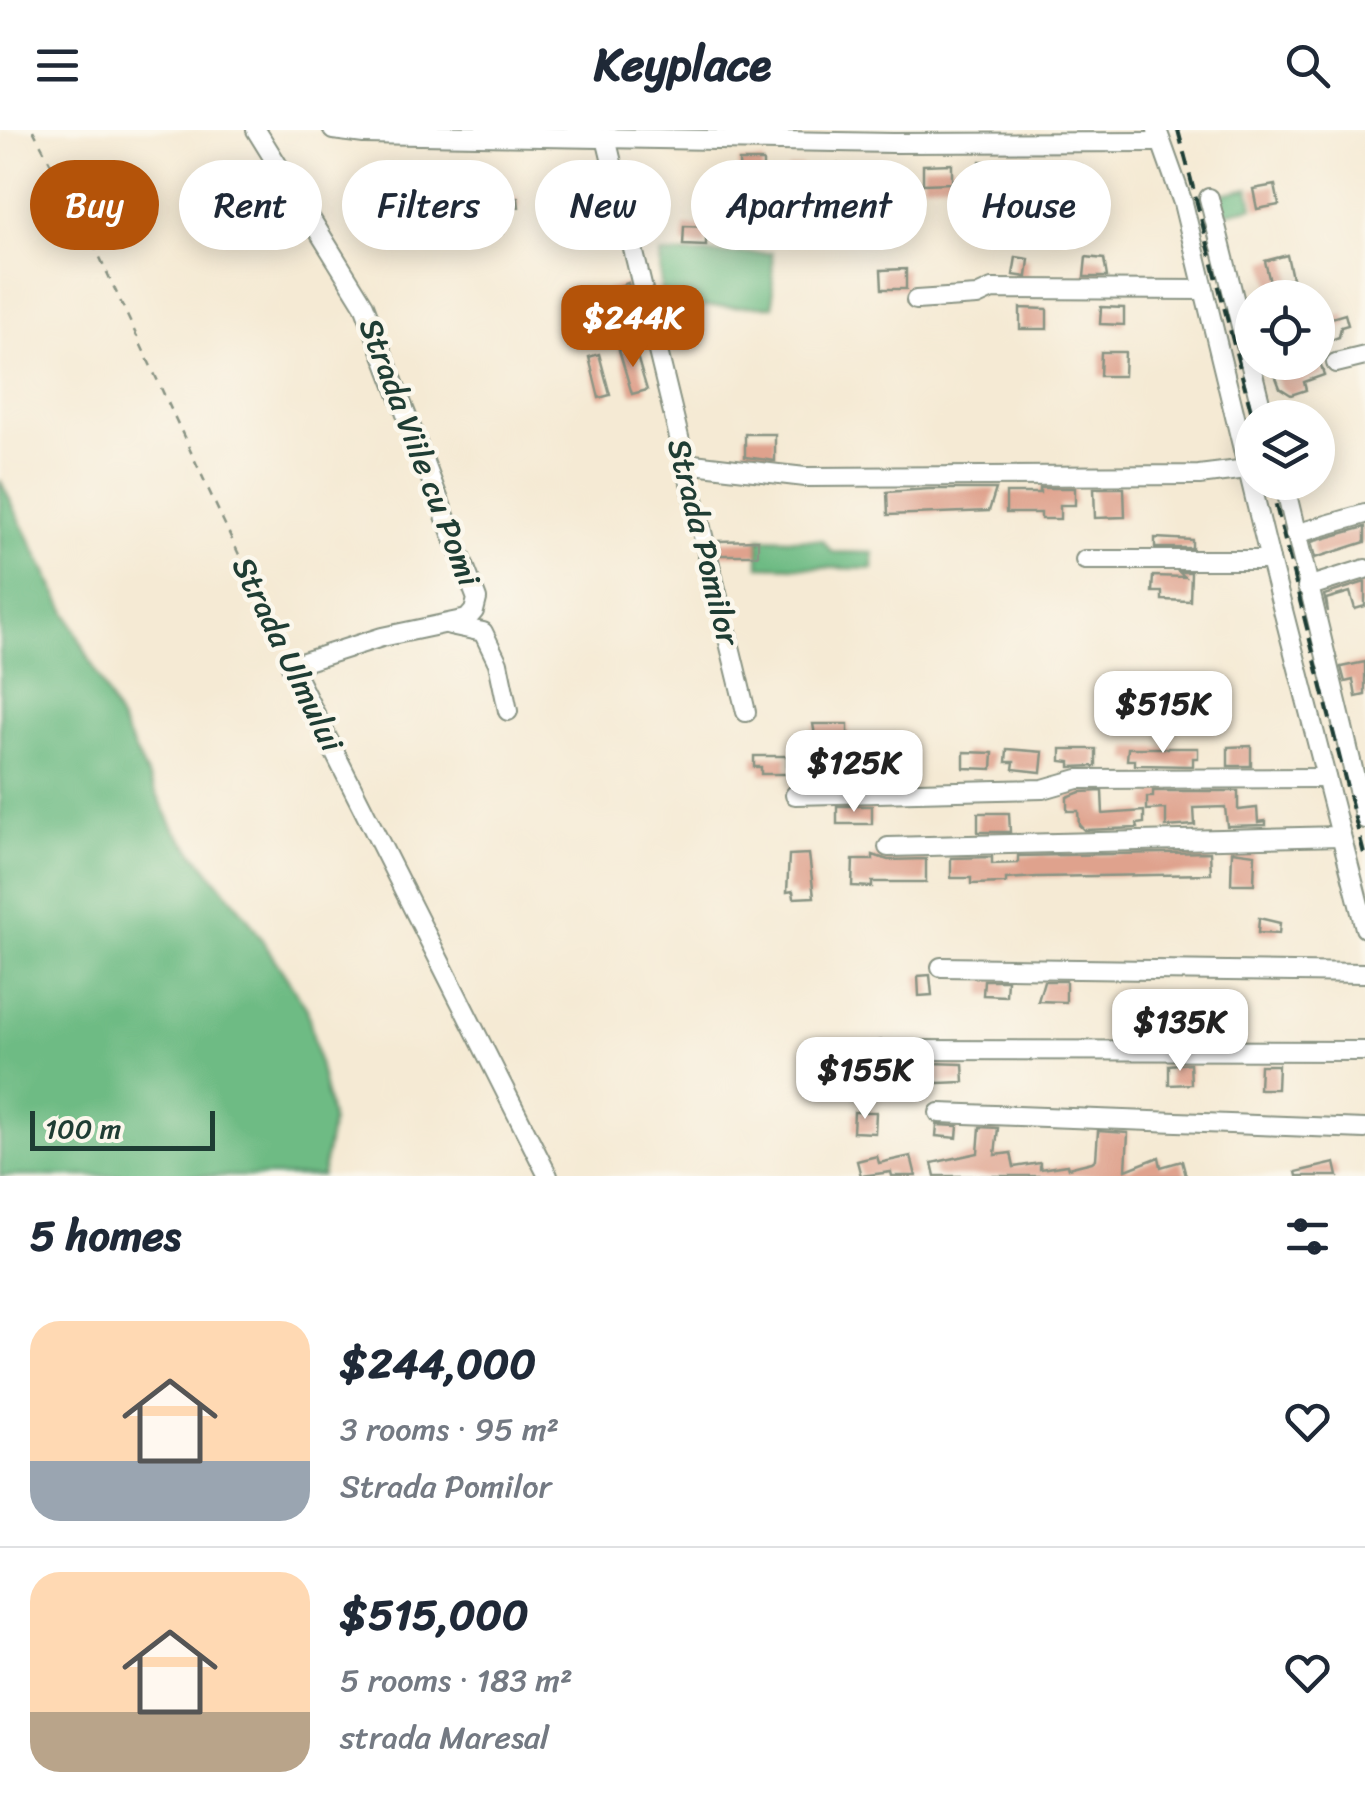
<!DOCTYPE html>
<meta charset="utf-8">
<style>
:root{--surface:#fff;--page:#f6f6f7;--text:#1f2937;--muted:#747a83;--line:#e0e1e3;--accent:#b45309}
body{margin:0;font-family:Sriracha,sans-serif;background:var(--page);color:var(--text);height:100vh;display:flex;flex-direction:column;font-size:38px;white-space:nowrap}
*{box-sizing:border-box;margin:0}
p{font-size:32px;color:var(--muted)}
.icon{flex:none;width:55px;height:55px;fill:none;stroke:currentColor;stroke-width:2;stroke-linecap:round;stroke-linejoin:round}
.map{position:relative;height:1046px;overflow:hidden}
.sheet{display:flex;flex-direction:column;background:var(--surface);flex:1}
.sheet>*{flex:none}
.banner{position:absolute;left:30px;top:30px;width:1305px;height:90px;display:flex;gap:20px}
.buttons{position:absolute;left:1235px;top:150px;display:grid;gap:20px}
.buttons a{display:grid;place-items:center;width:100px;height:100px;border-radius:50%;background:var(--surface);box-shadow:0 5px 25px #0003;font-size:50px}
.scale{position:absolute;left:30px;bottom:25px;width:185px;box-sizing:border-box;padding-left:10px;border:5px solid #1f3d34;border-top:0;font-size:28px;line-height:35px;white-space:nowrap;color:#1f3d34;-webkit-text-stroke:8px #fbf7ec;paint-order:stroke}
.price{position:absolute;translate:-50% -85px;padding:0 22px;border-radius:20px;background:#fff;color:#222;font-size:32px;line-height:65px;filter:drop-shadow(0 2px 5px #0008)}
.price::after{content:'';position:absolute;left:50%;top:60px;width:30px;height:22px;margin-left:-15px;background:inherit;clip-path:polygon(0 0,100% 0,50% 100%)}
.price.selected{background:var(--accent);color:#fff}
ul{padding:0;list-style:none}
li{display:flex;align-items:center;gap:30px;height:250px;padding:0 30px}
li+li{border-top:2px solid var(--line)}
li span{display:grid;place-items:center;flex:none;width:280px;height:200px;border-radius:30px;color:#555}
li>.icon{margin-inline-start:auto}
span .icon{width:120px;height:120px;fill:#fffc;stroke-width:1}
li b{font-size:42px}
h2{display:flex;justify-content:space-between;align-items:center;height:120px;padding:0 30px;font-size:42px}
.chip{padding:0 35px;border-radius:45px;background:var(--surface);box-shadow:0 5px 25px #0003;font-size:35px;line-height:90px}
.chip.selected{background:var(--accent);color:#fff}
header{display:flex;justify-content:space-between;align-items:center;height:130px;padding:0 30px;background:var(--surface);font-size:45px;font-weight:700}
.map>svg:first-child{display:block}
.forest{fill:#6ebb84;stroke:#467c5c;stroke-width:2.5}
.building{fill:#dfa28d}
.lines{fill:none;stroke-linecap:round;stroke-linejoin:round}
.minor-casing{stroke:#8a9484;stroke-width:22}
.path{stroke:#8a9484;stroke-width:2.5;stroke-dasharray:8 8;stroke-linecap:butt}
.minor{stroke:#fff;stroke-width:18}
.rail{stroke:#1f3d34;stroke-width:4;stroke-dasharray:15 8;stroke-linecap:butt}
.labels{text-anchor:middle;stroke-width:9;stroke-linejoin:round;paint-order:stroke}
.street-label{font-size:32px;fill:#1f3d34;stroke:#fbf7ec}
</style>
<header><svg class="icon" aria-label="menu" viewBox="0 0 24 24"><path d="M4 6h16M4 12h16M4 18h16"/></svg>Keyplace<svg class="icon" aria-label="search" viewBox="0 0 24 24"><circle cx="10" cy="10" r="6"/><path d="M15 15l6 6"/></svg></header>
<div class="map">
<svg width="1365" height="1046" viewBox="0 0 1365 1046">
<rect width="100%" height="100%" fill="#fbf7ec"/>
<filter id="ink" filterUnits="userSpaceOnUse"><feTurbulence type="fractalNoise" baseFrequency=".01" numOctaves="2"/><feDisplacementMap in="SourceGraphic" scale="20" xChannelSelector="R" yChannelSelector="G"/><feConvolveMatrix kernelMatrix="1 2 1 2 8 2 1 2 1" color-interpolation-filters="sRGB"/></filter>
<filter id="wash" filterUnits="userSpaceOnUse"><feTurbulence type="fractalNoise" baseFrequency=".0048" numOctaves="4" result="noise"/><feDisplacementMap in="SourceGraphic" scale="40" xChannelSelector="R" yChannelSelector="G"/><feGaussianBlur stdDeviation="2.25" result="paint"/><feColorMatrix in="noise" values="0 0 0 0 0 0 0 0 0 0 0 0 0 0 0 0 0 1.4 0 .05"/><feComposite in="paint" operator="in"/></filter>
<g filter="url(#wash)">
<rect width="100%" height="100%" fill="#f5ead4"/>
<g class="forest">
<polygon points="1249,58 1253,77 1217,85 1213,66"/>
<polygon points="772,123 773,176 661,177 660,124"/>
<polygon points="0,350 174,699 247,787 307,879 332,991 322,1046 0,1046"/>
<polygon points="759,408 822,410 832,422 873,423 873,439 759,436"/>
</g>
<g id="blocks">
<g class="building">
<polygon points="739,31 763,31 763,63 740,64"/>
<polygon points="980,31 995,32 992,58 984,57 978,51"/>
<polygon points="838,34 898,39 898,66 822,64 822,39 838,39"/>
<polygon points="952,34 952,53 923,54 923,35"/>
<polygon points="1082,35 1085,60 1074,61 1074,66 1057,66 1056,36"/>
<polygon points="802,36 805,64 791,66 788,38"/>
<polygon points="562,45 567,60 596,50 608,87 574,98 578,109 566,114 545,51"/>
<polygon points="1275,55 1279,75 1257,79 1253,59"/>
<polygon points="518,68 519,77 500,85 503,103 480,107 476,74"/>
<polygon points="684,96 706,97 706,116 683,115"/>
<polygon points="1287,125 1292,148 1283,151 1286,168 1268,168 1266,158 1271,157 1265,131"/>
<polygon points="1016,127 1029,129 1027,147 1013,145"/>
<polygon points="1086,127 1104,129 1107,147 1084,147"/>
<polygon points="906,139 906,159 882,159 881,140"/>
<polygon points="628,153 634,176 612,183 605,161"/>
<polygon points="1101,177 1124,178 1124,195 1100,194"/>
<polygon points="1020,178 1047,179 1047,199 1020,199"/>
<polygon points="1345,184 1348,195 1341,197 1339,207 1318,215 1318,192"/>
<polygon points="634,216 647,260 632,264 619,220"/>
<polygon points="1101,222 1125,222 1124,246 1100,246"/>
<polygon points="599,224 610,265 599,268 589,227"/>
<polygon points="1283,232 1320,232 1324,245 1304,252 1306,260 1291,265 1280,258 1275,245 1285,241"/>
<polygon points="745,304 775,304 775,331 745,327"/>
<polygon points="1040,358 1075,358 1075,375 1060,375 1060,389 1041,389 1041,383 1006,383 1006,363 1040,363"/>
<polygon points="1094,358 1124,358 1125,387 1095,388"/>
<polygon points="929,359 996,359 989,381 888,385 887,362"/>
<polygon points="1365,397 1365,412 1315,428 1311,412"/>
<polygon points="1155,408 1192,410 1192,418 1155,418"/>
<polygon points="758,410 758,425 721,425 719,411"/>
<polygon points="1179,442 1191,442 1190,471 1162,470 1162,462 1152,462 1153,446 1185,447"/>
<polygon points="1365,452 1365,476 1355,479 1350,462 1326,469 1328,482 1324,465"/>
<polygon points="1365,532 1365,565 1356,567 1353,550 1345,552 1341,537"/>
<polygon points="813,594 848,594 848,616 817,616"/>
<polygon points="1251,616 1251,636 1228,636 1228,617"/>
<polygon points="1128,618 1198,618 1198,628 1193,628 1193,636 1135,635 1135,630 1127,630"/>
<polygon points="1007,619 1043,622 1041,642 1013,639 1014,632 1006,632"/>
<polygon points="1061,619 1096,619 1096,636 1070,637 1070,632 1061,631"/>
<polygon points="964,622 993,623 992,639 964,638"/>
<polygon points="881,624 909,626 909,649 890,650 890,643 844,644 844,625"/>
<polygon points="754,626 787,626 787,644 761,644 761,637 754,637"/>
<polygon points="1102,661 1103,684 1144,681 1144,693 1137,694 1138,698 1084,700 1079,695 1078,681 1067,681 1067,667 1080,662"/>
<polygon points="1153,661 1238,661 1238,680 1257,678 1258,692 1266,691 1266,695 1227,696 1225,677 1194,678 1195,695 1166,697 1166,679 1147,680 1147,667 1153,667"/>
<rect x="837" y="676" width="35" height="18"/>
<polygon points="978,683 1009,683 1010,702 978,702"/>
<polygon points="1232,721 1255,724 1254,754 1231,754"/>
<polygon points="1210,722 1211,744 1037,747 1006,749 1006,753 971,754 971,748 951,748 951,728 992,727 992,734 1018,733 1018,726"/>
<polygon points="809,724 814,767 794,768 793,761 787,762 789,725"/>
<polygon points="873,725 888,730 926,729 926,752 872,752 872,757 852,756 853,730 873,730"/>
<polygon points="1259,788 1280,793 1279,804 1258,803"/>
<polygon points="930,845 932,865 919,866 918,846"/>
<polygon points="984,850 1007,850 1006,866 983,865"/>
<polygon points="1044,851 1066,851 1066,872 1038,871"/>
<polygon points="840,923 851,950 837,956 825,929"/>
<polygon points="931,933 963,934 964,952 938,953 926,941"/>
<polygon points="1190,933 1191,954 1169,955 1169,935"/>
<polygon points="1260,935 1278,935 1277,959 1259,959"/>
<polygon points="864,945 885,945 885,957 865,958"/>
<polygon points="854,982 876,982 875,1003 853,1002"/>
<polygon points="937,995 958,996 957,1008 936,1006"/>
<polygon points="980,997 998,998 995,1025 1011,1023 1014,1037 1040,1033 1040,1039 1067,1035 1068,1038 1092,1032 1096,1029 1098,1001 1128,1003 1126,1040 1159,1027 1161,1037 1182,1031 1186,1046 935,1046 932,1033 978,1023"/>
<polygon points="877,1026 879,1033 911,1026 916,1046 892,1046 891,1042 861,1046 857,1031"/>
<polygon points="1335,1033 1338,1046 1297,1046 1296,1042"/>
</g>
</g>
</g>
<g filter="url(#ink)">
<use href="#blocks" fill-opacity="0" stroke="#8a9484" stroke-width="2.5"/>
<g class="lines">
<defs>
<g id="minor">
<polyline points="256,0 364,175 477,469 474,481 467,489 382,507 291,536 548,1046"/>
<polyline points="333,0 364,4 893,13 1160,12"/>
<polyline points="606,8 746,582"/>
<polyline points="1209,68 1264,288"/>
<polyline points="916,170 977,166 992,159 1204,160"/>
<polyline points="1336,233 1365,226"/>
<polyline points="685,333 805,347 1199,345 1247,339"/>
<polyline points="1284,352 1365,689"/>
<polyline points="1295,404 1365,384"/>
<polyline points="1085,430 1270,430 1183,73 1157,0"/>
<polyline points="1270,430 1365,798"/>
<polyline points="1307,457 1365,439"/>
<polyline points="450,495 483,502 498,533 508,581"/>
<polyline points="795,665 1043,659 1078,649 1326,648"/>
<polyline points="888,717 1341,706"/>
<polyline points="941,837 1365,843"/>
<polyline points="883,920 1365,921"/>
<polyline points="939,983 1365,999"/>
</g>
</defs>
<use href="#minor" class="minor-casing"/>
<polyline class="path" points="33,0 97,121 284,521"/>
<use href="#minor" class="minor"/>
<g class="rail">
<polyline points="1178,0 1253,288"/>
<polyline points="1270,352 1365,728"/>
</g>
</g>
</g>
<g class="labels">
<g class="street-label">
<text transform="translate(420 322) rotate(69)" y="11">Strada Viile cu Pomi</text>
<text transform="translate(704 412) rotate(76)" y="11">Strada Pomilor</text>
<text transform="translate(288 524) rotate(64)" y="11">Strada Ulmului</text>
</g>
</g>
</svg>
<div class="buttons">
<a><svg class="icon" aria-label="locate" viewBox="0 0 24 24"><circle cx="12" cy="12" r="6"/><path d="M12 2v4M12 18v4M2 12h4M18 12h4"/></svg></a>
<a><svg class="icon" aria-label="layers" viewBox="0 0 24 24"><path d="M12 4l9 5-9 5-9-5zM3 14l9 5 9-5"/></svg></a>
</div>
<div class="scale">100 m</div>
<b class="price selected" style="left:633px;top:240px">$244K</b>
<b class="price" style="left:1163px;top:626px">$515K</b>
<b class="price" style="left:854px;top:685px">$125K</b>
<b class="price" style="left:1180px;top:944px">$135K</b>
<b class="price" style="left:865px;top:992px">$155K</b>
<div class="banner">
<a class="chip selected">Buy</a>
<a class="chip">Rent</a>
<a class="chip">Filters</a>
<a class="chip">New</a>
<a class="chip">Apartment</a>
<a class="chip">House</a>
</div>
</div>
<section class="sheet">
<h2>5 homes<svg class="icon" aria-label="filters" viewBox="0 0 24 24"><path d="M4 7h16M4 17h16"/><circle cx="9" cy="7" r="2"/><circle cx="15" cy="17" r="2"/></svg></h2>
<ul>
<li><span style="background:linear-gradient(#ffd9b3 70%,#9aa5b1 0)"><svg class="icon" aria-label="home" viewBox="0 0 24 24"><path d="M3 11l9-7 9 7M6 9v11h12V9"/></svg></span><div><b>$244,000</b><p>3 rooms · 95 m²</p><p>Strada Pomilor</p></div><svg class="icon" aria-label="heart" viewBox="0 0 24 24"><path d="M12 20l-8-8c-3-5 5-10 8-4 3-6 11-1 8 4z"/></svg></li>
<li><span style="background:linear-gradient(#ffd9b3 70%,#b9a48a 0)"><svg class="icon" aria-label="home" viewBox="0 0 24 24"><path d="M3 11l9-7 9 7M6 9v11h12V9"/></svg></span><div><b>$515,000</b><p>5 rooms · 183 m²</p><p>strada Maresal</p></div><svg class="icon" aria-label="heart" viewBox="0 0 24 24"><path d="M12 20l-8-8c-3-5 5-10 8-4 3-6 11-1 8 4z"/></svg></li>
</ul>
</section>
